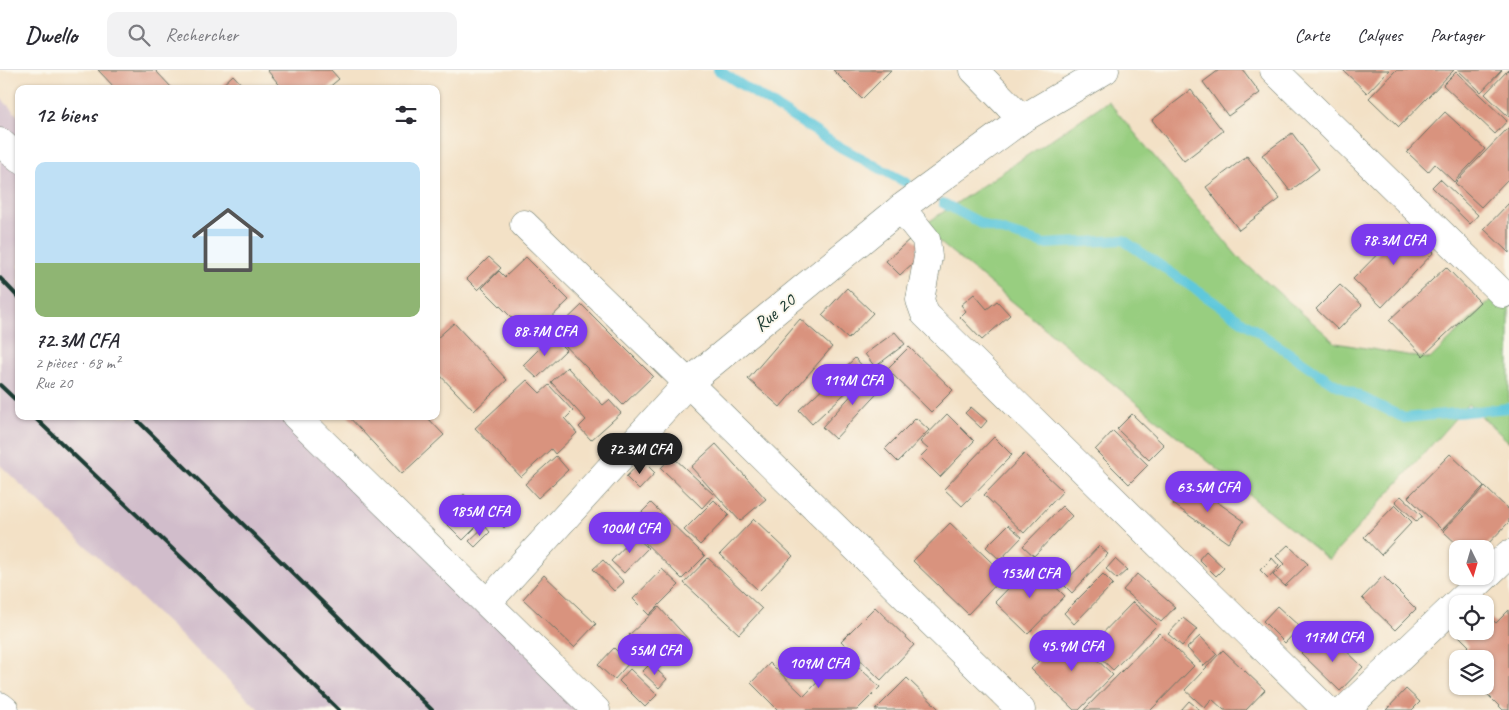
<!DOCTYPE html>
<html lang="fr">
<meta charset="utf-8">
<style>
:root{--surface:#fff;--page:#f2f2f3;--text:#2b2b33;--muted:#7c7c81;--line:#e1e1e2;--accent:#7c3aed}
body{margin:0;font-family:Caveat,sans-serif;background:var(--page);color:var(--text);height:100vh;display:flex;flex-direction:column;font-size:19px;white-space:nowrap}
*{box-sizing:border-box;margin:0}
p{font-size:16px;color:var(--muted)}
.icon{flex:none;width:28px;height:28px;fill:none;stroke:currentColor;stroke-width:2;stroke-linecap:round;stroke-linejoin:round}
.map{position:relative;flex:1;overflow:hidden}
.drawer{position:absolute;left:15px;top:15px;width:425px;height:335px;display:flex;flex-direction:column;background:var(--surface);border-radius:10px;box-shadow:0 1px 4px #0004}
.drawer>*{flex:none}
.needle{width:32px;rotate:175deg}
.buttons{position:absolute;left:1449px;top:470px;display:grid;gap:10px}
.buttons a{display:grid;place-items:center;width:45px;height:45px;border-radius:10px;background:var(--surface);box-shadow:0 1px 4px #0004;font-size:25px}
.price{position:absolute;translate:-50% -42px;padding:0 11px;border-radius:18px;background:var(--accent);color:#fff;font-size:16px;line-height:32px;filter:drop-shadow(0 1px 2px #0008)}
.price::after{content:'';position:absolute;left:50%;top:30px;width:15px;height:11px;margin-left:-8px;background:inherit;clip-path:polygon(0 0,100% 0,50% 100%)}
.price.active{background:#222;color:#fff}
ul{padding:0;list-style:none}
li{display:grid;align-content:center;gap:10px;height:265px;padding:0 20px}
li span{display:grid;place-items:center;height:155px;border-radius:10px;color:#555}
li>.icon{margin-inline-start:auto}
span .icon{width:90px;height:90px;fill:#fffc;stroke-width:1}
li b{font-size:21px}
h2{display:flex;justify-content:space-between;align-items:center;height:60px;padding:0 20px;font-size:21px}
header{display:flex;align-items:center;gap:30px;box-sizing:border-box;height:70px;padding:0 25px;background:var(--surface);border-bottom:1px solid var(--line)}
header strong{font-size:24px}
nav{display:flex;gap:28px;margin-inline-start:auto;font-size:18px}
.search{width:350px;height:45px;background:var(--page);display:flex;align-items:center;gap:12px;box-sizing:border-box;padding:0 18px;border-radius:10px;color:var(--muted);font-size:19px}
.map>svg:first-child{display:block}
.industrial{fill:#d1bdcb}
.green{fill:#98ce80;stroke:#5c865a}
.lines{fill:none;stroke-linecap:round;stroke-linejoin:round}
.stream{stroke:#5fc8db;stroke-width:10}
.building{fill:#d9937e}
.street-casing{stroke:#697667;stroke-width:29}
.street{stroke:#fff;stroke-width:28}
.rail{stroke:#1f3d34;stroke-width:4}
.labels{text-anchor:middle;stroke-width:4;stroke-linejoin:round;paint-order:stroke}
.street-label{font-size:20px;fill:#1f3d34;stroke:#fbf7ec}
</style>
<header>
<strong>Dwello</strong>
<div class="search"><svg class="icon" aria-label="search" viewBox="0 0 24 24"><circle cx="10" cy="10" r="6"/><path d="M15 15l6 6"/></svg>Rechercher</div>
<nav><a>Carte</a><a>Calques</a><a>Partager</a></nav>
</header>
<div class="map">
<svg width="1509" height="640" viewBox="0 0 1509 640">
<rect width="100%" height="100%" fill="#fbf7ec"/>
<filter id="ink" filterUnits="userSpaceOnUse"><feTurbulence type="fractalNoise" baseFrequency=".02" numOctaves="2"/><feDisplacementMap in="SourceGraphic" scale="10" xChannelSelector="R" yChannelSelector="G"/><feConvolveMatrix kernelMatrix="1 2 1 2 8 2 1 2 1" color-interpolation-filters="sRGB"/></filter>
<filter id="wash" filterUnits="userSpaceOnUse"><feTurbulence type="fractalNoise" baseFrequency=".0096" numOctaves="4" result="noise"/><feDisplacementMap in="SourceGraphic" scale="20" xChannelSelector="R" yChannelSelector="G"/><feGaussianBlur stdDeviation="1.12" result="paint"/><feColorMatrix in="noise" values="0 0 0 0 0 0 0 0 0 0 0 0 0 0 0 0 0 1.4 0 .05"/><feComposite in="paint" operator="in"/></filter>
<g filter="url(#wash)">
<rect width="100%" height="100%" fill="#f3e1c6"/>
<polygon class="industrial" points="0,27 19,47 19,346 312,346 596,640 260,640 0,395"/>
<polygon class="green" points="1108,31 1238,187 1336,273 1430,289 1509,212 1509,372 1468,334 1329,490 921,157"/>
<g class="lines">
<g class="stream">
<polyline points="718,0 840,77 907,113"/>
<polyline points="943,133 984,155 1044,174 1123,170 1333,313 1404,348 1509,338"/>
</g>
</g>
<g id="blocks">
<g class="building">
<polygon points="98,0 155,0 173,19 116,19"/>
<polygon points="267,0 331,0 339,9 327,19 283,19"/>
<polygon points="833,0 891,0 862,29"/>
<polygon points="1219,0 1243,0 1260,23 1228,46 1203,12"/>
<polygon points="1343,0 1389,0 1367,23"/>
<polygon points="1396,0 1454,0 1399,57 1369,28"/>
<polygon points="1458,0 1502,0 1481,22"/>
<polygon points="1508,0 1509,0 1509,47 1485,24"/>
<polygon points="1456,2 1507,51 1495,64 1443,15"/>
<polygon points="233,5 246,19 218,19"/>
<polygon points="1191,20 1223,61 1184,91 1152,50"/>
<polygon points="1445,42 1485,79 1454,112 1435,94 1428,102 1407,82"/>
<polygon points="1509,57 1509,108 1481,137 1455,113"/>
<polygon points="1292,63 1319,99 1290,121 1262,85"/>
<polygon points="1247,86 1280,129 1239,160 1206,117"/>
<polygon points="1440,109 1478,145 1470,154 1432,117"/>
<polygon points="1509,133 1509,183 1484,159"/>
<polygon points="1406,155 1434,182 1382,237 1353,209"/>
<polygon points="912,167 926,181 900,205 886,191"/>
<polygon points="489,187 501,198 478,220 467,209"/>
<polygon points="526,187 569,230 531,267 482,218 499,201 505,207"/>
<polygon points="1446,197 1480,232 1423,286 1389,250"/>
<polygon points="1340,215 1362,235 1338,260 1316,239"/>
<polygon points="847,218 873,243 848,269 822,245"/>
<polygon points="974,224 987,239 997,231 1010,245 982,270 960,247 966,241 961,235"/>
<polygon points="582,235 653,306 623,335 553,263"/>
<polygon points="800,249 832,277 780,337 748,309"/>
<polygon points="454,253 507,310 474,341 436,301 436,269"/>
<polygon points="895,262 905,274 875,297 865,284"/>
<polygon points="552,266 566,280 537,308 523,295"/>
<polygon points="909,277 953,320 931,342 887,299"/>
<polygon points="855,288 868,302 812,354 799,340"/>
<polygon points="567,297 603,335 609,330 621,343 591,370 579,357 586,350 551,312"/>
<polygon points="871,304 884,316 835,369 822,357"/>
<polygon points="527,310 540,323 549,315 573,341 565,349 577,363 555,384 551,379 521,407 475,358"/>
<polygon points="971,337 987,351 981,358 965,343"/>
<polygon points="947,344 974,371 940,407 920,387 928,379 920,372"/>
<polygon points="1132,344 1164,375 1149,390 1117,359"/>
<polygon points="348,346 426,346 444,365 402,404"/>
<polygon points="916,348 929,360 898,392 885,379"/>
<polygon points="1113,361 1148,395 1129,414 1095,380"/>
<polygon points="994,367 1012,385 962,436 944,419"/>
<polygon points="716,374 766,429 740,451 691,397"/>
<polygon points="1024,384 1063,421 1024,463 984,425"/>
<polygon points="1450,384 1484,416 1442,460 1408,427"/>
<polygon points="556,386 568,400 538,428 525,414"/>
<polygon points="672,386 714,425 702,438 661,398"/>
<polygon points="642,390 655,403 639,420 626,407"/>
<polygon points="1189,412 1244,451 1228,473 1173,434"/>
<polygon points="1485,417 1509,440 1509,452 1483,479 1462,479 1443,461"/>
<polygon points="464,424 486,447 463,470 440,447"/>
<polygon points="1401,426 1422,446 1417,452 1395,431"/>
<polygon points="714,430 729,445 700,475 684,460"/>
<polygon points="651,433 705,486 682,509 628,456"/>
<polygon points="1395,435 1412,452 1381,485 1364,467"/>
<polygon points="1062,436 1072,446 1034,486 1023,476"/>
<polygon points="500,438 512,450 504,458 492,446"/>
<polygon points="754,449 793,486 759,521 720,484"/>
<polygon points="950,453 1005,505 968,544 913,491"/>
<polygon points="1008,455 1022,467 1000,490 986,477"/>
<polygon points="485,456 490,462 475,477 469,471"/>
<polygon points="635,466 648,478 624,503 611,491"/>
<polygon points="1288,475 1308,494 1285,516 1273,505 1284,494 1276,486"/>
<polygon points="1099,476 1108,484 1072,523 1063,514"/>
<polygon points="1206,481 1224,498 1216,506 1199,489"/>
<polygon points="708,488 762,539 739,564 684,513"/>
<polygon points="1272,488 1279,496 1268,508 1260,500"/>
<polygon points="1115,489 1127,500 1117,509 1106,499"/>
<polygon points="603,490 624,512 614,521 593,499"/>
<polygon points="1032,494 1065,526 1028,564 995,532"/>
<polygon points="662,499 679,515 649,545 633,529"/>
<polygon points="1103,504 1113,514 1074,554 1064,543"/>
<polygon points="1137,504 1175,537 1161,552 1123,520"/>
<polygon points="544,505 596,554 574,577 523,529"/>
<polygon points="1383,506 1416,539 1395,560 1362,528"/>
<polygon points="1133,532 1157,555 1113,600 1089,577"/>
<polygon points="1277,536 1300,557 1285,573 1263,551"/>
<polygon points="659,537 689,570 659,598 629,565"/>
<polygon points="875,537 914,575 881,610 841,571"/>
<polygon points="1509,540 1509,640 1503,640 1479,616 1485,616 1485,589 1458,589 1458,596 1453,592 1469,576 1459,566 1464,561 1485,561 1485,543 1496,553"/>
<polygon points="1183,548 1197,559 1182,576 1168,564"/>
<polygon points="1067,561 1113,605 1079,640 1074,640 1031,599"/>
<polygon points="1159,563 1194,596 1151,640 1084,640"/>
<polygon points="1200,566 1217,584 1204,596 1187,578"/>
<polygon points="1334,569 1363,597 1340,621 1301,583 1314,571 1323,580"/>
<polygon points="614,578 629,593 614,610 598,595"/>
<polygon points="1223,580 1265,620 1246,640 1224,640 1212,629 1205,638 1185,620"/>
<polygon points="845,584 880,617 857,640 778,640 751,613 770,593 804,626"/>
<polygon points="650,594 667,609 659,618 642,602"/>
<polygon points="630,599 657,625 645,637 619,611"/>
<polygon points="907,608 939,639 938,640 875,640"/>
<polygon points="1406,619 1420,632 1412,640 1386,640"/>
<polygon points="1189,631 1200,640 1181,640"/>
</g>
</g>
</g>
<g filter="url(#ink)">
<use href="#blocks" fill-opacity="0" stroke="#697667" stroke-width="1"/>
<g class="lines">
<defs>
<g id="street">
<polyline points="974,0 1022,49"/>
<polyline points="1274,0 1503,224"/>
<polyline points="0,72 19,89"/>
<polyline points="901,138 926,169 928,187 920,230 925,244 1327,640"/>
<polyline points="524,154 688,313 1021,640"/>
<polyline points="296,346 596,640"/>
<polyline points="487,533 688,313 901,138 1022,49 1105,0"/>
<polyline points="0,636 5,640"/>
<polyline points="1345,640 1509,484"/>
</g>
</defs>
<use href="#street" class="street-casing"/>
<use href="#street" class="street"/>
<g class="rail">
<polyline points="0,208 19,228"/>
<polyline points="0,315 19,333"/>
<polyline points="33,346 205,510 339,640"/>
<polyline points="133,346 432,640"/>
</g>
</g>
</g>
<g class="labels">
<g class="street-label">
<text transform="translate(774 242) rotate(-39)" y="7">Rue 20</text>
</g>
</g>
</svg>
<div class="buttons">
<a><svg class="needle" viewBox="-14 -14 28 28"><path d="M0-13l5 13h-10z" fill="#e53935"/><path d="M0 13l5-13h-10z" fill="#7c7c81"/></svg></a>
<a><svg class="icon" aria-label="locate" viewBox="0 0 24 24"><circle cx="12" cy="12" r="6"/><path d="M12 2v4M12 18v4M2 12h4M18 12h4"/></svg></a>
<a><svg class="icon" aria-label="layers" viewBox="0 0 24 24"><path d="M12 4l9 5-9 5-9-5zM3 14l9 5 9-5"/></svg></a>
</div>
<b class="price" style="left:1394px;top:196px">78.3M CFA</b>
<b class="price" style="left:545px;top:287px">88.7M CFA</b>
<b class="price" style="left:853px;top:336px">119M CFA</b>
<b class="price active" style="left:640px;top:405px">72.3M CFA</b>
<b class="price" style="left:1208px;top:443px">63.5M CFA</b>
<b class="price" style="left:480px;top:467px">185M CFA</b>
<b class="price" style="left:630px;top:484px">100M CFA</b>
<b class="price" style="left:1030px;top:529px">153M CFA</b>
<b class="price" style="left:1333px;top:593px">117M CFA</b>
<b class="price" style="left:1072px;top:602px">45.9M CFA</b>
<b class="price" style="left:655px;top:606px">55M CFA</b>
<b class="price" style="left:819px;top:619px">109M CFA</b>
<section class="drawer">
<h2>12 biens<svg class="icon" aria-label="filters" viewBox="0 0 24 24"><path d="M4 7h16M4 17h16"/><circle cx="9" cy="7" r="2"/><circle cx="15" cy="17" r="2"/></svg></h2>
<ul>
<li><span style="background:linear-gradient(#bfe0f5 65%,#8fb573 0)"><svg class="icon" aria-label="home" viewBox="0 0 24 24"><path d="M3 11l9-7 9 7M6 9v11h12V9"/></svg></span><div><b>72.3M CFA</b><p>2 pièces · 68 m²</p><p>Rue 20</p></div></li>
</ul>
</section>
</div>
